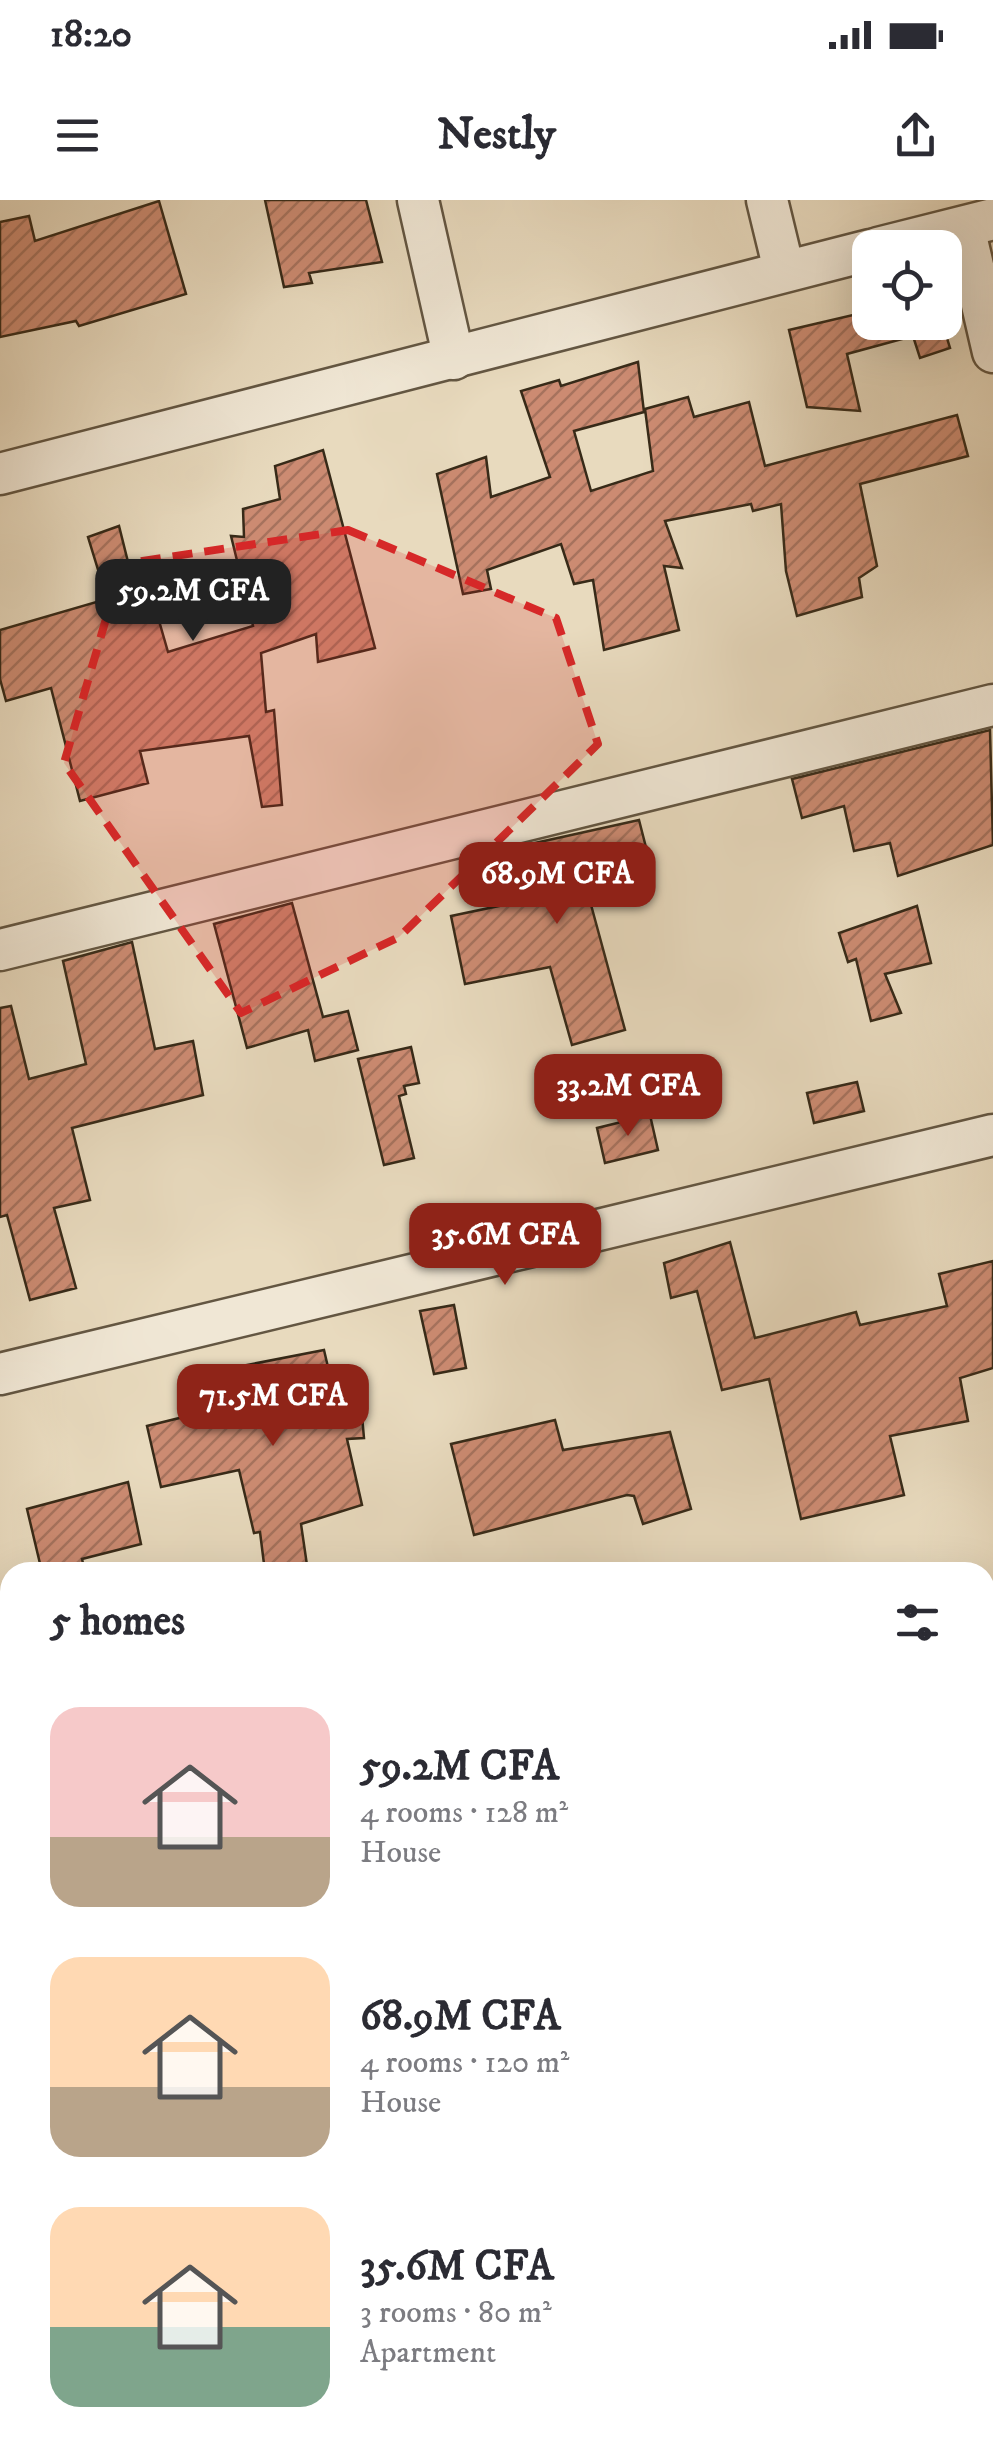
<!DOCTYPE html>
<meta charset="utf-8">
<style>
:root{--surface:#fff;--page:#f7f7f7;--text:#2b2b33;--muted:#7c7c81;--accent:#8f2418}
body{margin:0;font-family:"IM FELL DW Pica",serif;background:var(--page);color:var(--text);height:100vh;display:flex;flex-direction:column;font-size:38px;white-space:nowrap}
*{box-sizing:border-box;margin:0}
p{font-size:32px;color:var(--muted)}
.icon{flex:none;width:55px;height:55px;fill:none;stroke:currentColor;stroke-width:2;stroke-linecap:round;stroke-linejoin:round}
.map{position:relative;flex:1;overflow:hidden}
.side{position:absolute;left:0px;top:1362px;width:995px;height:892px;display:flex;flex-direction:column;background:var(--surface);border-radius:30px 30px 0 0;box-shadow:0 10px 40px #0002}
.side>*{flex:none}
.buttons{position:absolute;left:852px;top:30px;display:grid;gap:20px}
.buttons a{display:grid;place-items:center;width:110px;height:110px;border-radius:20px;background:var(--surface);box-shadow:0 10px 40px #0002;font-size:50px}
.price{position:absolute;translate:-50% -85px;padding:0 22px;border-radius:20px;background:var(--accent);color:#fff;font-size:32px;line-height:65px;filter:drop-shadow(0 2px 5px #0008)}
.price::after{content:'';position:absolute;left:50%;top:60px;width:30px;height:22px;margin-left:-15px;background:inherit;clip-path:polygon(0 0,100% 0,50% 100%)}
.price.on{background:#222;color:#fff}
ul{padding:0;list-style:none}
li{display:flex;align-items:center;gap:30px;height:250px;padding:0 50px}
li span{display:grid;place-items:center;flex:none;width:280px;height:200px;border-radius:30px;color:#555}
li>.icon{margin-inline-start:auto}
span .icon{width:120px;height:120px;fill:#fffc;stroke-width:1}
li b{font-size:42px}
h2{display:flex;justify-content:space-between;align-items:center;height:120px;padding:0 50px;font-size:42px}
.status{display:flex;justify-content:space-between;align-items:center;height:70px;padding:0 50px;background:var(--surface);direction:ltr}
.status svg{height:28px;fill:currentColor}
header{display:flex;justify-content:space-between;align-items:center;height:130px;padding:0 50px;background:var(--surface);font-size:45px;font-weight:700}
.map>svg:first-child{display:block}
.building{fill:url(#building-hatch);stroke:#372a18;stroke-width:2.5}
.lines{fill:none;stroke-linecap:round;stroke-linejoin:round}
.minor-casing{stroke:#635642;stroke-width:45}
.minor{stroke:#f0e7d5;stroke-width:40}
.marked{fill:#d62828;fill-opacity:0.2;stroke:#d62828;stroke-width:8;stroke-dasharray:20 12;stroke-linejoin:round}
</style>
<div class="status"><b>18:20</b><svg viewBox="0 0 49 12"><path d="M0 12V9h3v3zM5 12V6h3v6zM10 12V3h3v9zM15 12V0h3v12zM26 1h20v11H26zM47 4h2v5h-2z"/></svg></div>
<header><svg class="icon" aria-label="menu" viewBox="0 0 24 24"><path d="M4 6h16M4 12h16M4 18h16"/></svg>Nestly<svg class="icon" aria-label="share" viewBox="0 0 24 24"><path d="M12 15V3M7 8l5-5 5 5M5 13v7h14v-7"/></svg></header>
<div class="map">
<svg width="993" height="2254" viewBox="0 0 993 2254">
<defs>
<pattern id="building-hatch" width="6" height="6" patternUnits="userSpaceOnUse" patternTransform="scale(2.5)"><rect width="6" height="6" fill="#cc8b72"/><path d="M-1 1l2-2M0 6l6-6M5 7l2-2" fill="none" stroke="#a6725d"/></pattern>
</defs>
<rect width="100%" height="100%" fill="#e8dabe"/>
<filter id="stains"><feTurbulence type="fractalNoise" baseFrequency=".002" numOctaves="4"/><feColorMatrix values="0 0 0 0 .2 0 0 0 0 .09 0 0 0 0 .02 0 0 0 .5 -.17"/></filter>
<radialGradient id="worn" r=".72"><stop offset=".6" stop-color="#630" stop-opacity="0"/><stop offset="1" stop-color="#630" stop-opacity=".3"/></radialGradient>
<g class="building">
<polygon points="265,0 366,0 382,62 309,73 312,83 284,87"/>
<polygon points="159,1 186,94 79,126 76,121 0,137 0,22 29,16 35,41"/>
<polygon points="870,111 870,122 942,122 950,148 920,158 913,136 847,154 860,211 807,207 789,130"/>
<polygon points="638,162 644,212 574,231 591,291 653,271 645,209 688,197 694,217 749,202 765,266 957,215 968,256 860,284 877,366 859,378 862,397 797,416 786,371 781,304 753,311 751,304 665,321 682,368 664,366 679,430 604,450 593,380 574,384 561,344 487,370 491,389 463,394 437,274 486,257 491,297 550,277 521,191 559,180 561,186"/>
<polygon points="323,250 375,448 318,462 316,434 261,453 266,512 274,510 282,605 262,607 249,536 140,551 148,583 80,601 51,488 6,501 0,479 0,430 107,399 88,337 119,326 135,390 149,386 168,452 253,426 231,336 244,337 243,309 280,299 275,266"/>
<polygon points="990,530 993,645 898,676 890,643 854,651 844,606 802,618 792,579"/>
<polygon points="639,620 650,663 584,679 625,830 572,845 550,767 465,784 451,716 537,698 526,645"/>
<polygon points="292,703 323,817 348,811 358,850 315,861 308,830 247,848 214,724"/>
<polygon points="917,706 931,763 885,774 901,813 871,821 856,759 848,762 839,733"/>
<polygon points="132,742 155,849 193,841 203,895 72,928 90,1000 54,1008 76,1088 30,1100 7,1015 0,1017 0,808 11,806 29,879 86,864 63,761"/>
<polygon points="411,847 419,883 404,886 406,894 399,896 414,958 384,965 358,859"/>
<polygon points="857,882 864,911 814,923 807,893"/>
<polygon points="650,915 658,950 605,963 597,928"/>
<polygon points="730,1042 755,1138 856,1112 860,1125 947,1106 939,1074 993,1061 993,1168 960,1178 968,1221 890,1236 904,1295 801,1319 769,1179 722,1190 697,1091 671,1098 664,1063"/>
<polygon points="454,1105 466,1168 434,1174 420,1111"/>
<polygon points="324,1150 334,1193 359,1183 364,1238 347,1239 362,1305 301,1324 308,1372 265,1372 260,1332 254,1333 239,1270 161,1287 147,1226 224,1207 216,1171"/>
<polygon points="555,1220 563,1250 670,1232 691,1309 643,1324 634,1296 627,1295 474,1335 451,1244"/>
<polygon points="128,1282 141,1344 82,1359 85,1372 42,1372 27,1309"/>
</g>
<g class="lines">
<defs>
<g id="minor">
<polyline points="418,0 454,159"/>
<polyline points="767,0 784,70"/>
<polyline points="964,27 993,152"/>
<polyline points="878,48 993,19"/>
<polyline points="0,274 870,50"/>
<polyline points="0,750 993,505"/>
<polyline points="0,1174 993,935"/>
<polyline points="985,1412 993,1410"/>
<polyline points="0,1426 10,1466"/>
<polyline points="0,1640 10,1638"/>
<polyline points="985,1884 993,1882"/>
<polyline points="0,2124 10,2123"/>
<polyline points="201,2245 203,2254"/>
</g>
</defs>
<use href="#minor" class="minor-casing"/>
<use href="#minor" class="minor"/>
</g>
<path class="marked" d="M 348,330 L 556,418 L 598,544 L 399,737 L 241,813 L 64,563 L 122,364 Z"/>
<rect width="100%" height="100%" filter="url(#stains)"/>
<rect width="100%" height="100%" fill="url(#worn)"/>
</svg>
<div class="buttons">
<a><svg class="icon" aria-label="locate" viewBox="0 0 24 24"><circle cx="12" cy="12" r="6"/><path d="M12 2v4M12 18v4M2 12h4M18 12h4"/></svg></a>
</div>
<b class="price on" style="left:193px;top:444px">59.2M CFA</b>
<b class="price" style="left:557px;top:727px">68.9M CFA</b>
<b class="price" style="left:628px;top:939px">33.2M CFA</b>
<b class="price" style="left:505px;top:1088px">35.6M CFA</b>
<b class="price" style="left:273px;top:1249px">71.5M CFA</b>
<section class="side">
<h2>5 homes<svg class="icon" aria-label="filters" viewBox="0 0 24 24"><path d="M4 7h16M4 17h16"/><circle cx="9" cy="7" r="2"/><circle cx="15" cy="17" r="2"/></svg></h2>
<ul>
<li><span style="background:linear-gradient(#f6c9c9 65%,#b9a48a 0)"><svg class="icon" aria-label="home" viewBox="0 0 24 24"><path d="M3 11l9-7 9 7M6 9v11h12V9"/></svg></span><div><b>59.2M CFA</b><p>4 rooms · 128 m²</p><p>House</p></div></li>
<li><span style="background:linear-gradient(#ffd9b3 65%,#b9a48a 0)"><svg class="icon" aria-label="home" viewBox="0 0 24 24"><path d="M3 11l9-7 9 7M6 9v11h12V9"/></svg></span><div><b>68.9M CFA</b><p>4 rooms · 120 m²</p><p>House</p></div></li>
<li><span style="background:linear-gradient(#ffd9b3 60%,#7fa58c 0)"><svg class="icon" aria-label="home" viewBox="0 0 24 24"><path d="M3 11l9-7 9 7M6 9v11h12V9"/></svg></span><div><b>35.6M CFA</b><p>3 rooms · 80 m²</p><p>Apartment</p></div></li>
</ul>
</section>
</div>
